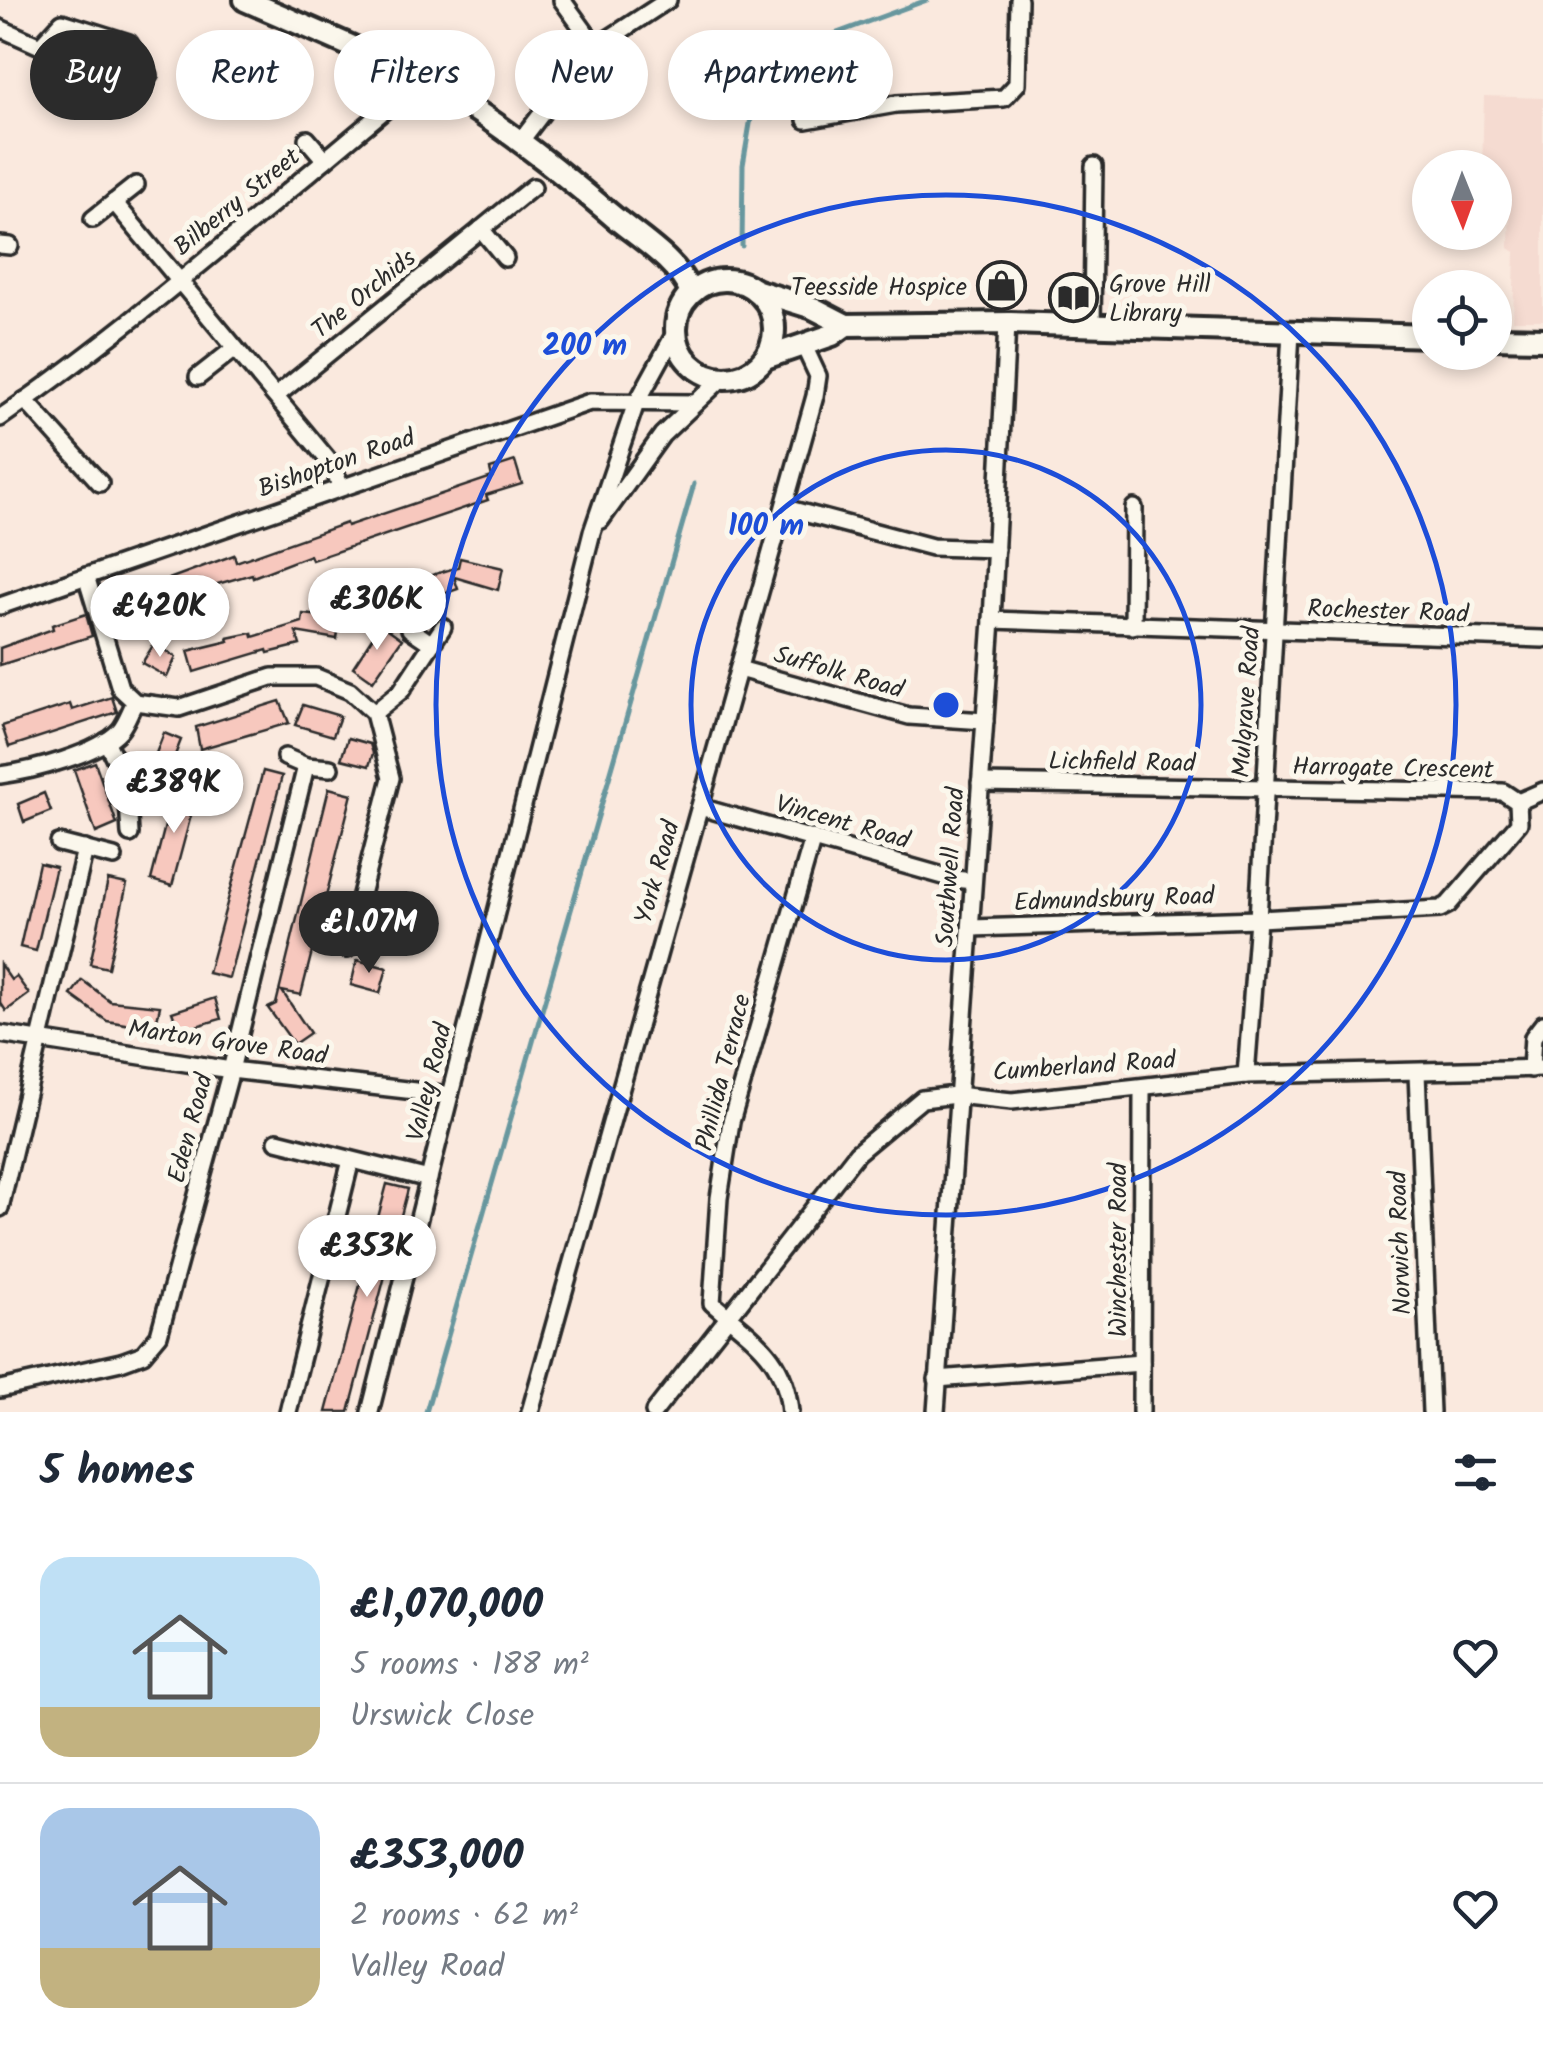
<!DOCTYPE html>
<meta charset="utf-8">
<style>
:root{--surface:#fff;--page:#f6f6f7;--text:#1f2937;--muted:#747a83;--line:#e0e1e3;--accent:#2b2b2b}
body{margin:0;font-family:Kalam,sans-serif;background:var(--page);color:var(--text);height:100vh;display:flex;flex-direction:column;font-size:38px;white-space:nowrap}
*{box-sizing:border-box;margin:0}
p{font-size:32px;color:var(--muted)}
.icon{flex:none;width:55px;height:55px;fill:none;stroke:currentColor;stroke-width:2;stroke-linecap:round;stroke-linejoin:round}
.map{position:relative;height:1412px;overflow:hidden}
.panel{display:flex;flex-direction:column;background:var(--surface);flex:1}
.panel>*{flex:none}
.hud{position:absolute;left:30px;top:30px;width:1000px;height:90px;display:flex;gap:20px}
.needle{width:65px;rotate:179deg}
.tools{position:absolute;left:1412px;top:150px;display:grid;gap:20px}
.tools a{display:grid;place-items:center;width:100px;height:100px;border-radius:50%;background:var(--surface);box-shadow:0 5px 15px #0003;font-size:50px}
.price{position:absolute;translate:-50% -85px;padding:0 22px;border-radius:35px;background:#fff;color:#222;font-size:32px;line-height:65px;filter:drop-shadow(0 2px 5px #0008)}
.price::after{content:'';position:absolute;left:50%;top:60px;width:30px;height:22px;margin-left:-15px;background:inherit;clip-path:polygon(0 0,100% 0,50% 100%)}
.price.active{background:var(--accent);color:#fff}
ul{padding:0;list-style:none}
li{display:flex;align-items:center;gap:30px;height:250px;padding:0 40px}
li+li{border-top:2px solid var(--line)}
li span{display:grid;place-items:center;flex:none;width:280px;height:200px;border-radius:30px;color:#555}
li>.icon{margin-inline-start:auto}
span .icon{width:120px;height:120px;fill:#fffc;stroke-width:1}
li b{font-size:42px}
h2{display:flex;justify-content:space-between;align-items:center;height:120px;padding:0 40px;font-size:42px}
.chip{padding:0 35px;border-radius:45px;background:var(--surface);box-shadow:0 5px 15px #0003;font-size:35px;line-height:90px}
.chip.active{background:var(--accent);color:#fff}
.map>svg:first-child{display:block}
.built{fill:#f5dbd1}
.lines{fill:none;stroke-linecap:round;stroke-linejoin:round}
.stream{stroke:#67979e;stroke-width:5}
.building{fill:#f7c8be;stroke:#2b2b2b;stroke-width:2.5}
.minor-casing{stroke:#2b2b2b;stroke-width:22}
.tertiary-casing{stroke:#2b2b2b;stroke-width:28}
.minor{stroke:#fbf7ec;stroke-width:15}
.tertiary{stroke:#fbf7ec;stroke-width:20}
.ring{fill:none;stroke:#1d4ed8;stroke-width:5}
.labels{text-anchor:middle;stroke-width:10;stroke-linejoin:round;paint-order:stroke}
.street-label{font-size:25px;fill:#2b2b2b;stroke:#fbf7ec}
.poi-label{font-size:25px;fill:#2b2b2b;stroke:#fbf7ec;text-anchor:start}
.centre{fill:#1d4ed8;stroke:#fbf7ec;stroke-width:5}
.ring-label{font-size:30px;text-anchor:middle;font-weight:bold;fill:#1d4ed8;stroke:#fbf7ec;stroke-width:10;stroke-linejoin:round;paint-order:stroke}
</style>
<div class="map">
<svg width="1543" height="1412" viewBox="0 0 1543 1412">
<rect width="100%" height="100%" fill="#fae9de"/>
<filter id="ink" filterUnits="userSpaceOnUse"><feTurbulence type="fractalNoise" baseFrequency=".01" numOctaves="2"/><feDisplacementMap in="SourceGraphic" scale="20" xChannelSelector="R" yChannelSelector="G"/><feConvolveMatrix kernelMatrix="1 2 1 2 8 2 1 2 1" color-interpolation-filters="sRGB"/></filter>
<g filter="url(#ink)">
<polygon class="built" points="1484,96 1543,98 1543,320 1513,320 1515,252 1509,248 1510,202 1495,201 1495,168 1482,167"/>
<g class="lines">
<g class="stream">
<polyline points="742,246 743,165 754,100 829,36 927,0"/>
<polyline points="426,1412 694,484"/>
</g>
</g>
<g class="building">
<polygon points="515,461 522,484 486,495 488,500 312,560 310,555 253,577 252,574 200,589 201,591 157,606 157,612 120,627 111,603 149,593 147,587 234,555 236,562 346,523 347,526 492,477 490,469"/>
<polygon points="460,558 503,568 498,590 454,577 458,589 388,613 383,590 458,567"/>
<polygon points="86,614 92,636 0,665 0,648 53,629 52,625"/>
<polygon points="303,614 340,618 337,639 296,632 300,645 268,653 267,650 194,672 188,651 229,641 228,638 252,633 253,637 302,622"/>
<polygon points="381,624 402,639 373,681 353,667"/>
<polygon points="154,644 176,657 167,677 142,663"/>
<polygon points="112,697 117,712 9,747 2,726 70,704 72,710"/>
<polygon points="280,701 289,723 200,749 196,727"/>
<polygon points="303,705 340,716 333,736 295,725"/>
<polygon points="164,733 181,740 170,768 153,761"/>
<polygon points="348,738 370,744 373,753 369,766 341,759"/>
<polygon points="95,762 117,824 96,833 74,770"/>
<polygon points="263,771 282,776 229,978 208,973"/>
<polygon points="175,787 197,793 172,886 151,880"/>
<polygon points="329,788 352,794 301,995 282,991 310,1033 294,1044 268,1008 276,1004"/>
<polygon points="44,793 51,811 24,822 18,804"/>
<polygon points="39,863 56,867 36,951 20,947"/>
<polygon points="108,880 127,884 108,968 90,964"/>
<polygon points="357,960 387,968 380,993 351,985"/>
<polygon points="0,964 11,980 16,976 29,994 6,1011 0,1002"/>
<polygon points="82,980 110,1001 160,1006 155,1029 107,1021 71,995"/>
<polygon points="215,998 221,1019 179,1031 172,1012"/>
<polygon points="387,1184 408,1189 349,1412 326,1412"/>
</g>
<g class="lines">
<defs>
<g id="minor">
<polyline points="562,0 596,47"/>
<polyline points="0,28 40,46 62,22 129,43 149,75"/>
<polyline points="806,120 896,104 1004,98 1017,84 1019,0"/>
<polyline points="307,139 325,160"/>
<polyline points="520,142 568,79 596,47 668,0"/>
<polyline points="114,202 334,467 340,487"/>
<polyline points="93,219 136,185"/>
<polyline points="481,229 505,258"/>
<polyline points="0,245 10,246"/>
<polyline points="1092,326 1094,166"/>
<polyline points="198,377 235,348"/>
<polyline points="276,396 533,187"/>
<polyline points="25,400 100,483"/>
<path d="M 0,418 C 139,322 267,207 397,100"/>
<polyline points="785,508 932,547 996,549"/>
<polyline points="601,520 662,435 721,379"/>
<polyline points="86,576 120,688 135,702 179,708 272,677 316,677 350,691 374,713 391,778 347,949"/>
<polyline points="0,606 590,402 695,403"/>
<polyline points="992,620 1543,639"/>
<polyline points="1133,626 1134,508"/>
<polyline points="410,629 432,644"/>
<polyline points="739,669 909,716 985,721"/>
<polyline points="374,713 401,691 443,627"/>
<polyline points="106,741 127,783 130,834"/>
<polyline points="285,757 306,766 330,768"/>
<path d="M 0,775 C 31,771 99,754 120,730 C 126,723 130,711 135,702"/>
<polyline points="127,783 154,772"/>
<polyline points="980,783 1503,792 1518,802"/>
<polyline points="1518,802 1543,791"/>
<polyline points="700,807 954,879 973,881"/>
<polyline points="59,843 114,857"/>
<polyline points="353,923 375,928"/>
<polyline points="971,928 1258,919 1440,909 1448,905 1519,823 1518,802"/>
<polyline points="0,1034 231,1070 450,1095"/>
<polyline points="1531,1069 1533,1037 1543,1024"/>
<polyline points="1417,1073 1431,1412"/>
<polyline points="1246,1075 1258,919 1291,332"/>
<polyline points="277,1141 429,1179"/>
<polyline points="0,1208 85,849"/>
<polyline points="937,1379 1141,1363"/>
<polyline points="0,1389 121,1362 143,1354 159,1335 231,1070 306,766"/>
<polyline points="288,1412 351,1160"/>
<polyline points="370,1412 592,532 635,406 675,333"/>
<polyline points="530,1412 815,396 818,376 804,346"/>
<polyline points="654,1412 857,1153 922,1099 956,1095 1012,1101 1246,1075 1543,1068"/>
<path d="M 790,1412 C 785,1354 751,1338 712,1303 L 719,1198 L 731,1122 L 813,838"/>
<polyline points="936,1412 992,620 1007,324"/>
<polyline points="1141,1412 1142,1088"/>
</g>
<g id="tertiary">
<path d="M 245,0 C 322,34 403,65 475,110 C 524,142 570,180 615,218 C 642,240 677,261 691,293"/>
<circle cx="725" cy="329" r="49"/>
<polyline points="755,290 813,308 846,325 1010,323 1430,336"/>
<polyline points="1495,338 1543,339"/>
<polyline points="765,358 832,335 846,325"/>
</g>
</defs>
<use href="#minor" class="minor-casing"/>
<use href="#tertiary" class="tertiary-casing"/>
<use href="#minor" class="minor"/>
<use href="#tertiary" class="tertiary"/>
</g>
</g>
<g class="ring">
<circle cx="946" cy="705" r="255"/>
<circle cx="946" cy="705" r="510"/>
</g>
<defs>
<symbol id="shop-ring" viewBox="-11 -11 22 22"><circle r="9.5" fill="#fbf7ec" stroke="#2b2b2b" stroke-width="1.5"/><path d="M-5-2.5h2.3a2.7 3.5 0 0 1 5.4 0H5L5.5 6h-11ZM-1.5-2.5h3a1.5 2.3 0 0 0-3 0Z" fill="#2b2b2b"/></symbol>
<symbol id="library-ring" viewBox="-11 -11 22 22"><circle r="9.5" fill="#fbf7ec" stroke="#2b2b2b" stroke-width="1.5"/><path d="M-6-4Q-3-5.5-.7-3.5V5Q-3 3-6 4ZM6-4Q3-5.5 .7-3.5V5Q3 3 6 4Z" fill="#2b2b2b"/></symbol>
</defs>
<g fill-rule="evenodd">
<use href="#shop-ring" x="974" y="258" width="55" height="55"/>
<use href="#library-ring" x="1046" y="270" width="55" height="55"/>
</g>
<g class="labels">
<g class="street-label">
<text transform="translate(236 201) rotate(-39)" y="9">Bilberry Street</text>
<text transform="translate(363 293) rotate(-39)" y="9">The Orchids</text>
<text transform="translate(336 462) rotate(-19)" y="9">Bishopton Road</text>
<text transform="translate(1388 610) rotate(2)" y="9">Rochester Road</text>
<text transform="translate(839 671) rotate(16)" y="9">Suffolk Road</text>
<text transform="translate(1245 702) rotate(-86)" y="9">Mulgrave Road</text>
<text transform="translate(1122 761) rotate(1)" y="9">Lichfield Road</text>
<text transform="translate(1393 767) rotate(1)" y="9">Harrogate Crescent</text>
<text transform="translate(843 821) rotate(16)" y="9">Vincent Road</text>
<text transform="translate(949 867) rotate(-86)" y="9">Southwell Road</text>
<text transform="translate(656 872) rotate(-74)" y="9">York Road</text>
<text transform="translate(1114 898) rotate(-2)" y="9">Edmundsbury Road</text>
<text transform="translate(228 1041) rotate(8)" y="9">Marton Grove Road</text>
<text transform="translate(1084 1065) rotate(-4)" y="9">Cumberland Road</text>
<text transform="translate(722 1072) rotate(-76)" y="9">Phillida Terrace</text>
<text transform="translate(428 1082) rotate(-76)" y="9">Valley Road</text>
<text transform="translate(189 1128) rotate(-75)" y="9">Eden Road</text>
<text transform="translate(1399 1243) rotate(-92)" y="9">Norwich Road</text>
<text transform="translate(1117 1250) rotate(-90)" y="9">Winchester Road</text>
</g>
<g class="poi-label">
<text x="1109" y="292">Grove Hill<tspan x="1109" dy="29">Library</tspan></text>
<text x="967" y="295" text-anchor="end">Teesside Hospice</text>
</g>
</g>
<circle cx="946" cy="705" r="15" class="centre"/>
<g class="ring-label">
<text x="585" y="355">200 m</text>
<text x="766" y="535">100 m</text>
</g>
</svg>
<div class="tools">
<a><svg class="needle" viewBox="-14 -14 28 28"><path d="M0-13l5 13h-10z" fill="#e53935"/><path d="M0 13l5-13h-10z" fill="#747a83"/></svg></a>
<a><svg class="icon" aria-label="locate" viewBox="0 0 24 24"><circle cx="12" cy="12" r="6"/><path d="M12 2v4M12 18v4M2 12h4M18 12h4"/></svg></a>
</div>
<b class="price" style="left:377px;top:653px">£306K</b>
<b class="price" style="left:160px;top:660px">£420K</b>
<b class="price" style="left:174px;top:836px">£389K</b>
<b class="price active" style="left:369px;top:976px">£1.07M</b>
<b class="price" style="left:367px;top:1300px">£353K</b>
<div class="hud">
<a class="chip active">Buy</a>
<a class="chip">Rent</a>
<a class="chip">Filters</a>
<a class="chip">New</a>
<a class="chip">Apartment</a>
</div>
</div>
<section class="panel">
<h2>5 homes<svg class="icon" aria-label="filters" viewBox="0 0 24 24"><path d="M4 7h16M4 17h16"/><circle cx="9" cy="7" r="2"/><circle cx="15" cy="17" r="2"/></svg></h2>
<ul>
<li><span style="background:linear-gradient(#bfe0f5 75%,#c2b280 0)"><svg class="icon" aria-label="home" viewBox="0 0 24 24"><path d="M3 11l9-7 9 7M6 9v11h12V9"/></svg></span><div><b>£1,070,000</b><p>5 rooms · 188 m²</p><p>Urswick Close</p></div><svg class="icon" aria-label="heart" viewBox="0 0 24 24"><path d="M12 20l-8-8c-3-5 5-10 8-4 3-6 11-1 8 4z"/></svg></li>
<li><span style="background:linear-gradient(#a9c7e8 70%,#c2b280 0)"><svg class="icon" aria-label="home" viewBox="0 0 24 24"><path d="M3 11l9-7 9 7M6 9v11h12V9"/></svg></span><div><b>£353,000</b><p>2 rooms · 62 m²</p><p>Valley Road</p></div><svg class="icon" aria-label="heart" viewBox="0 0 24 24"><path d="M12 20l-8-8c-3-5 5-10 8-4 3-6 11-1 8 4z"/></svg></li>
</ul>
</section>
